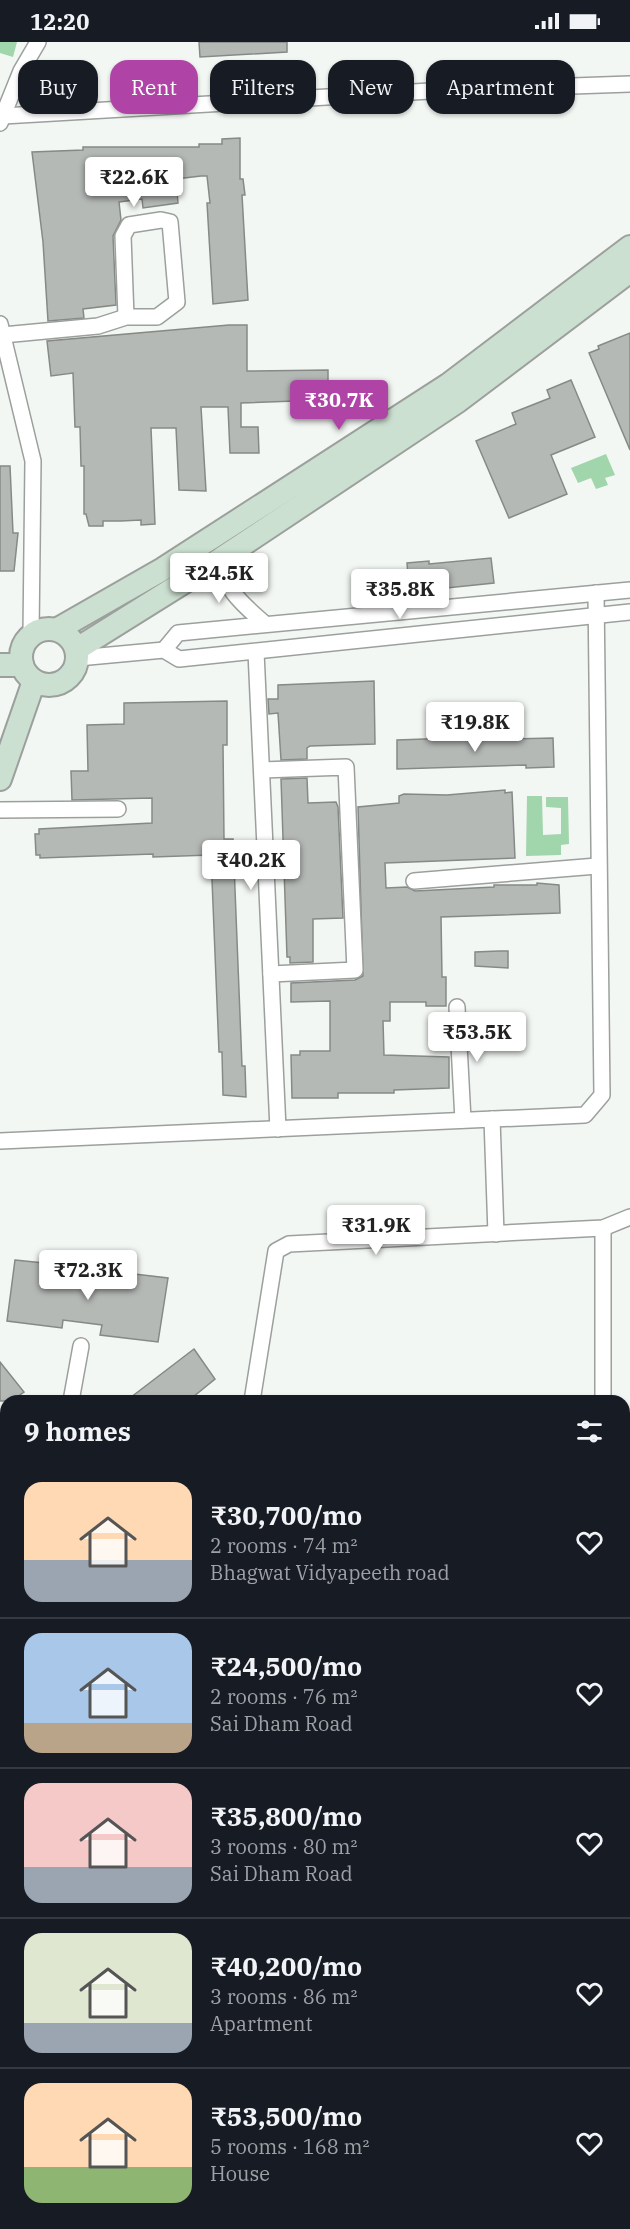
<!DOCTYPE html>
<meta charset="utf-8">
<style>
:root{--surface:#171b24;--page:#242831;--text:#f1f3f6;--muted:#9ea1a6;--line:#363941;--accent:#af44a6}
body{margin:0;font-family:"IBM Plex Serif",serif;background:var(--page);color:var(--text);height:100vh;display:flex;flex-direction:column;font-size:22px;white-space:nowrap}
*{box-sizing:border-box;margin:0}
p{font-size:20px;color:var(--muted)}
.icon{flex:none;width:33px;height:33px;fill:none;stroke:currentColor;stroke-width:2;stroke-linecap:round;stroke-linejoin:round}
.map{position:relative;flex:1;overflow:hidden}
.drawer{position:absolute;left:0px;top:1353px;width:630px;height:834px;display:flex;flex-direction:column;background:var(--surface);border-radius:18px 18px 0 0;box-shadow:0 2px 4px #0004}
.drawer>*{flex:none}
.hud{position:absolute;left:18px;top:18px;width:594px;height:54px;display:flex;gap:12px}
.price{position:absolute;translate:-50% -51px;padding:0 14px;border-radius:6px;background:#fff;color:#222;font-size:20px;line-height:39px;filter:drop-shadow(0 2px 3px #0008)}
.price::after{content:'';position:absolute;left:50%;top:36px;width:18px;height:14px;margin-left:-9px;background:inherit;clip-path:polygon(0 0,100% 0,50% 100%)}
.price.selected{background:var(--accent);color:#fff}
ul{padding:0;list-style:none}
li{display:flex;align-items:center;gap:18px;height:150px;padding:0 24px}
li+li{border-top:2px solid var(--line)}
li span{display:grid;place-items:center;flex:none;width:168px;height:120px;border-radius:18px;color:#555}
li>.icon{margin-inline-start:auto}
span .icon{width:72px;height:72px;fill:#fffc;stroke-width:1}
li b{font-size:26px}
h2{display:flex;justify-content:space-between;align-items:center;height:72px;padding:0 24px;font-size:26px}
.chip{padding:0 21px;border-radius:18px;background:var(--surface);box-shadow:0 2px 4px #0004;font-size:21px;line-height:54px}
.chip.selected{background:var(--accent);color:#fff}
.status{display:flex;justify-content:space-between;align-items:center;height:42px;padding:0 30px;background:var(--surface);direction:ltr}
.status svg{height:16px;fill:currentColor}
.map>svg:first-child{display:block}
.green{fill:#a1d5ac}
.building{fill:#b5b9b6;stroke:#868a87;stroke-width:1.5}
.lines{fill:none;stroke-linecap:round;stroke-linejoin:round}
.street-casing{stroke:#9ca09d;stroke-width:18}
.secondary-casing{stroke:#9ca09d;stroke-width:26}
.street{stroke:#fff;stroke-width:15}
.secondary{stroke:#cce0d1;stroke-width:22}
</style>
<div class="status"><b>12:20</b><svg viewBox="0 0 49 12"><path d="M0 12V9h3v3zM5 12V6h3v6zM10 12V3h3v9zM15 12V0h3v12zM26 1h20v11H26zM47 4h2v5h-2z"/></svg></div>
<div class="map">
<svg width="630" height="2187" viewBox="0 0 630 2187">
<rect width="100%" height="100%" fill="#f3f7f3"/>
<g class="green">
<polygon points="0,0 17,0 13,15 0,11"/>
<polygon points="606,412 615,433 605,436 608,443 596,447 591,436 578,441 571,426"/>
<polygon points="527,754 542,754 543,793 561,792 561,766 546,765 546,755 568,755 569,802 561,803 561,813 526,814"/>
<polygon points="630,1976 630,2101 624,2101 624,1984"/>
<polygon points="372,2181 416,2181 414,2187 371,2187"/>
</g>
<g class="building">
<polygon points="199,0 287,0 287,10 200,15"/>
<polygon points="240,96 240,137 243,137 245,153 242,153 248,258 213,262 207,161 210,161 207,134 201,134 176,137 178,161 143,166 142,157 119,160 121,178 113,194 116,263 83,267 84,276 48,279 43,200 32,110 83,108 83,105 199,105 199,102 222,102 222,97"/>
<polygon points="229,283 247,283 247,329 328,328 328,353 323,353 323,358 241,361 241,385 258,385 259,411 230,411 228,365 201,365 206,449 179,448 176,386 151,386 155,482 141,483 141,478 121,479 103,479 103,484 89,484 86,472 84,472 84,424 81,424 80,385 75,385 73,331 51,334 47,299"/>
<polygon points="630,291 630,408 589,311 599,307 598,304"/>
<polygon points="571,338 595,395 551,413 567,452 509,476 476,399 516,382 512,371 550,356 547,348"/>
<polygon points="0,424 10,424 13,491 18,491 14,529 0,529"/>
<polygon points="491,516 494,541 437,547 437,541 381,547 380,536 408,533 407,521 429,519 429,522"/>
<polygon points="374,639 375,702 310,704 307,706 307,717 281,718 278,671 269,672 268,657 278,657 278,643"/>
<polygon points="227,659 227,703 223,703 224,797 233,797 242,1024 245,1024 246,1055 223,1053 222,1010 219,1010 211,813 153,815 153,812 40,816 40,813 36,813 35,792 39,792 39,787 152,781 152,756 72,758 71,729 88,729 87,683 124,682 124,661"/>
<polygon points="511,694 511,697 553,696 554,725 526,726 526,723 397,727 397,698"/>
<polygon points="307,736 308,761 336,760 338,765 343,876 313,877 313,920 290,921 290,915 287,915 281,737"/>
<polygon points="505,748 505,751 512,750 515,816 385,821 386,846 407,845 415,849 494,845 494,843 537,843 537,841 559,843 560,871 441,875 442,935 446,935 446,964 426,964 426,960 390,960 390,979 383,979 384,1013 449,1015 449,1046 394,1048 394,1051 338,1051 338,1056 292,1056 291,1013 300,1013 300,1009 330,1009 330,959 291,960 291,941 355,938 363,934 358,765 399,761 399,754 404,752 447,753"/>
<polygon points="499,909 508,909 508,926 475,924 475,910"/>
<polygon points="15,1218 73,1224 71,1242 107,1245 109,1229 168,1236 158,1300 100,1293 102,1283 63,1278 62,1286 7,1279"/>
<polygon points="194,1307 215,1337 188,1359 126,1359"/>
<polygon points="0,1320 24,1350 11,1359 0,1359"/>
</g>
<g class="lines">
<defs>
<g id="street">
<polyline points="3,74 430,49 630,42"/>
<polyline points="0,81 21,29 38,0"/>
<polyline points="0,282 33,419 31,592"/>
<polyline points="3,293 98,284 126,275 123,194 129,183 161,178 170,180 177,260 157,275 126,275"/>
<path d="M 221,517 C 223,548 244,563 265,582"/>
<polyline points="164,608 178,591 630,548"/>
<polyline points="256,610 278,1087"/>
<polyline points="78,616 164,608 179,617 630,570"/>
<polyline points="262,728 346,725 355,928 271,932"/>
<polyline points="0,768 118,767"/>
<polyline points="414,839 597,824"/>
<polyline points="457,965 463,1078"/>
<polyline points="492,1077 496,1192"/>
<polyline points="0,1099 585,1073 602,1053 596,551"/>
<polyline points="71,1359 81,1304"/>
<polyline points="252,1359 276,1209 289,1202 603,1186 630,1175"/>
<polyline points="603,1359 603,1186"/>
<polyline points="0,1397 6,1398"/>
<polyline points="0,1608 6,1609"/>
<polyline points="0,1895 6,1895"/>
<polyline points="624,1960 630,1951"/>
<polyline points="624,2111 630,2112"/>
<polyline points="169,2187 170,2181"/>
<polyline points="541,2187 543,2181"/>
</g>
<g id="secondary">
<circle cx="49" cy="615" r="28"/>
<polyline points="58,587 163,527 448,343 630,205"/>
<polyline points="77,607 221,517 458,359 630,229"/>
<polyline points="0,623 22,623"/>
<polyline points="0,737 34,639"/>
</g>
</defs>
<use href="#street" class="street-casing"/>
<use href="#secondary" class="secondary-casing"/>
<use href="#street" class="street"/>
<use href="#secondary" class="secondary"/>
</g>
</svg>
<b class="price" style="left:134px;top:166px">₹22.6K</b>
<b class="price selected" style="left:339px;top:389px">₹30.7K</b>
<b class="price" style="left:219px;top:562px">₹24.5K</b>
<b class="price" style="left:400px;top:578px">₹35.8K</b>
<b class="price" style="left:475px;top:711px">₹19.8K</b>
<b class="price" style="left:251px;top:849px">₹40.2K</b>
<b class="price" style="left:477px;top:1021px">₹53.5K</b>
<b class="price" style="left:376px;top:1214px">₹31.9K</b>
<b class="price" style="left:88px;top:1259px">₹72.3K</b>
<div class="hud">
<a class="chip">Buy</a>
<a class="chip selected">Rent</a>
<a class="chip">Filters</a>
<a class="chip">New</a>
<a class="chip">Apartment</a>
</div>
<section class="drawer">
<h2>9 homes<svg class="icon" aria-label="filters" viewBox="0 0 24 24"><path d="M4 7h16M4 17h16"/><circle cx="9" cy="7" r="2"/><circle cx="15" cy="17" r="2"/></svg></h2>
<ul>
<li><span style="background:linear-gradient(#ffd9b3 65%,#9aa5b1 0)"><svg class="icon" aria-label="home" viewBox="0 0 24 24"><path d="M3 11l9-7 9 7M6 9v11h12V9"/></svg></span><div><b>₹30,700/mo</b><p>2 rooms · 74 m²</p><p>Bhagwat Vidyapeeth road</p></div><svg class="icon" aria-label="heart" viewBox="0 0 24 24"><path d="M12 20l-8-8c-3-5 5-10 8-4 3-6 11-1 8 4z"/></svg></li>
<li><span style="background:linear-gradient(#a9c7e8 75%,#b9a48a 0)"><svg class="icon" aria-label="home" viewBox="0 0 24 24"><path d="M3 11l9-7 9 7M6 9v11h12V9"/></svg></span><div><b>₹24,500/mo</b><p>2 rooms · 76 m²</p><p>Sai Dham Road</p></div><svg class="icon" aria-label="heart" viewBox="0 0 24 24"><path d="M12 20l-8-8c-3-5 5-10 8-4 3-6 11-1 8 4z"/></svg></li>
<li><span style="background:linear-gradient(#f6c9c9 70%,#9aa5b1 0)"><svg class="icon" aria-label="home" viewBox="0 0 24 24"><path d="M3 11l9-7 9 7M6 9v11h12V9"/></svg></span><div><b>₹35,800/mo</b><p>3 rooms · 80 m²</p><p>Sai Dham Road</p></div><svg class="icon" aria-label="heart" viewBox="0 0 24 24"><path d="M12 20l-8-8c-3-5 5-10 8-4 3-6 11-1 8 4z"/></svg></li>
<li><span style="background:linear-gradient(#dfe7d0 75%,#9aa5b1 0)"><svg class="icon" aria-label="home" viewBox="0 0 24 24"><path d="M3 11l9-7 9 7M6 9v11h12V9"/></svg></span><div><b>₹40,200/mo</b><p>3 rooms · 86 m²</p><p>Apartment</p></div><svg class="icon" aria-label="heart" viewBox="0 0 24 24"><path d="M12 20l-8-8c-3-5 5-10 8-4 3-6 11-1 8 4z"/></svg></li>
<li><span style="background:linear-gradient(#ffd9b3 70%,#8fb573 0)"><svg class="icon" aria-label="home" viewBox="0 0 24 24"><path d="M3 11l9-7 9 7M6 9v11h12V9"/></svg></span><div><b>₹53,500/mo</b><p>5 rooms · 168 m²</p><p>House</p></div><svg class="icon" aria-label="heart" viewBox="0 0 24 24"><path d="M12 20l-8-8c-3-5 5-10 8-4 3-6 11-1 8 4z"/></svg></li>
</ul>
</section>
</div>
